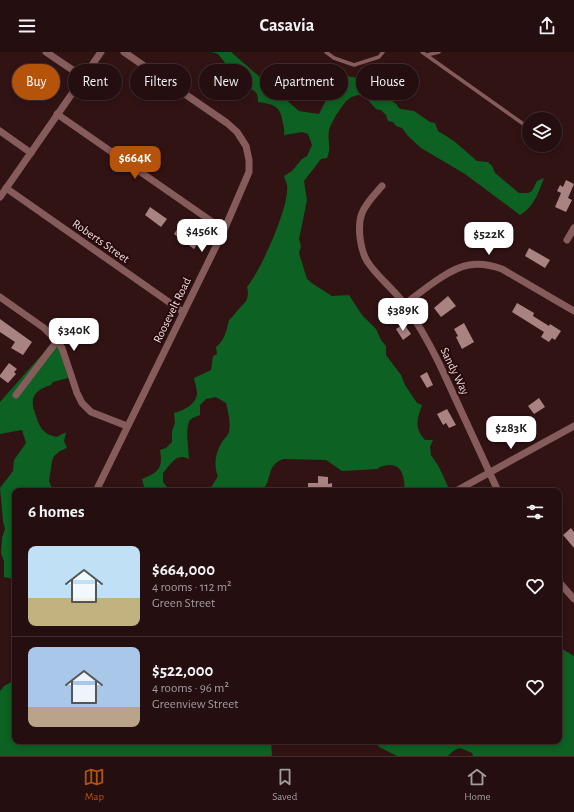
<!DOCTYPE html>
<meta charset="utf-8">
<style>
:root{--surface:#250e0f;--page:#311c1d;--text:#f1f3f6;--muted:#a39c9e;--line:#422e2f;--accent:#b45309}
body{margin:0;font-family:"Alegreya Sans",sans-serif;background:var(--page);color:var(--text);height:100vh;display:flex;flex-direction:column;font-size:15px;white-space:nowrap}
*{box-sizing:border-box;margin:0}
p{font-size:13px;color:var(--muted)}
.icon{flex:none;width:22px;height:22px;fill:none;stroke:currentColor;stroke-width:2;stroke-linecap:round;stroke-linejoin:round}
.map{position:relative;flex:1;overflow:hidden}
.drawer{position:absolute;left:12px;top:436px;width:550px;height:256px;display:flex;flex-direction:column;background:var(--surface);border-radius:8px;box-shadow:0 2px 6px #0003,0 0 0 1px var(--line)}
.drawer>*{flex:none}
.banner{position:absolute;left:12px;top:12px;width:550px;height:36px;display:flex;gap:8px}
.fabs{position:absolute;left:522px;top:60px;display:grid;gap:8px}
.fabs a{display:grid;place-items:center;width:40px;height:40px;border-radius:50%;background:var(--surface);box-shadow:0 2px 6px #0003,0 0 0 1px var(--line);font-size:20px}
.price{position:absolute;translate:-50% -34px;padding:0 9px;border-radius:8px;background:#fff;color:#222;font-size:13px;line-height:26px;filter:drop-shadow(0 1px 2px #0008)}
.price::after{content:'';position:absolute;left:50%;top:24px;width:12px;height:9px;margin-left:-6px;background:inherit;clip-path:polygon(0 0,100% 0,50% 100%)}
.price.on{background:var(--accent);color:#fff}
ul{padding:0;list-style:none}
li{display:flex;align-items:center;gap:12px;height:100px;padding:0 16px}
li+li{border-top:1px solid var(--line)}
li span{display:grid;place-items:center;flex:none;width:112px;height:80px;border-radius:8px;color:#555}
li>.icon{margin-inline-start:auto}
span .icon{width:48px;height:48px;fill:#fffc;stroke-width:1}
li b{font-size:17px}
h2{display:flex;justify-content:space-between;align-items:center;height:48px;padding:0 16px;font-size:17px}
.pill{padding:0 14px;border-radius:18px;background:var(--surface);box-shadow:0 2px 6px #0003,0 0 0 1px var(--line);font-size:14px;line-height:36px}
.pill.on{background:var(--accent);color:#fff}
header{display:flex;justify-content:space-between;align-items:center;height:52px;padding:0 16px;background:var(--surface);font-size:18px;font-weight:700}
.menu{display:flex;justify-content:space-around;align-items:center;height:56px;border-top:1px solid var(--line);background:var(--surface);font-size:11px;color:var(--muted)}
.menu a{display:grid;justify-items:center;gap:2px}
.menu .on{color:var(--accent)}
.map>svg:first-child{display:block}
.forest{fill:#0d6122}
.building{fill:#a98282}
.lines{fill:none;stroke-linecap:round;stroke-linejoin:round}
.service{stroke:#855b5b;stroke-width:3.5}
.minor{stroke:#855b5b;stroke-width:7}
.labels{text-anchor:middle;stroke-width:4;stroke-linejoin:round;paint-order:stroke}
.street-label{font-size:12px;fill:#f1dbda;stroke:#260a0c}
</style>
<header><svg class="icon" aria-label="menu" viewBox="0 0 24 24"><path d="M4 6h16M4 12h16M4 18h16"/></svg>Casavia<svg class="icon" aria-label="share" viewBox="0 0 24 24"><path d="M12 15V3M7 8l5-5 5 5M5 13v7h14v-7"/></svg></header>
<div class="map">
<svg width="574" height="704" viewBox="0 0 574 704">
<rect width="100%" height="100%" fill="#311314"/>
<g class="forest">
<path d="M 212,0 L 231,0 L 299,59 L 319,62 L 325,50 L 346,24 L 359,26 L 369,24 L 373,33 L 396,52 L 400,57 L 414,59 L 430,70 L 435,71 L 438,79 L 454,89 L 477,109 L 488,110 L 492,114 L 495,121 L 519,141 L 528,141 L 532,139 L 537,129 L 544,126 C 539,140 533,156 520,163 L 465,122 L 421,96 L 408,84 L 402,76 L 396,74 L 393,70 L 388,69 L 386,63 L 381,58 L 376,57 L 367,47 L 359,43 C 356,44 352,44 350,46 C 343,50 331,71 329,78 C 327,90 332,94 327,106 L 321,107 L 304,129 L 307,148 L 299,187 L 301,194 L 299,201 L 307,227 L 313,232 L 332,244 L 349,243 L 362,263 L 376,277 L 381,288 L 386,294 L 386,303 L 401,323 L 405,333 L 417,351 L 422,353 C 417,367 414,376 425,388 L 433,388 L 430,395 L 431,403 L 439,415 L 450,439 L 405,439 C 404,428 404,413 390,413 C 385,413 381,414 377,417 L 342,419 L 326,408 L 283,407 C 272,411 271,418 268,428 C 268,431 264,435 262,439 L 209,439 L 218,424 C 213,413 216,400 222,390 C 224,387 228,383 229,380 C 231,370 228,360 226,351 L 216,345 L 206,347 L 200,353 L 200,363 C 198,364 193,365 191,367 C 184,373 189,398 189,407 C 176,400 171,412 163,421 L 163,430 L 170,439 L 145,439 L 142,427 C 159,420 163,416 160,398 L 166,396 L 172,390 L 172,379 L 175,371 L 174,361 C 182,359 196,353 197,342 C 197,337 195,331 194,326 L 211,318 L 213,304 L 217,302 L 216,295 C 224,289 227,278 229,268 C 233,265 234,262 238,258 C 245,250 250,248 247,235 C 261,218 290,154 287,133 C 286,130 285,127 284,124 L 292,119 L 302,107 L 307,104 L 312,93 L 308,82 L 302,80 L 284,83 C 285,76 283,73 282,67 C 280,53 271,52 258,50 C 258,38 255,40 246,34 C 238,28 240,28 229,28 L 230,17 L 218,2 Z"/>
<path d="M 54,289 L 57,289 L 68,326 L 53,330 L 51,333 C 33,339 29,346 36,364 C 38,370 40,376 45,380 C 48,383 53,384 57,385 L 66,380 L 64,389 L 67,396 L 60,399 L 54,404 L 52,409 L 49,429 L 53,439 L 15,439 L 15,527 L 4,525 L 4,509 L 1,501 L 2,486 L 5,477 L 3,469 L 0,436 L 13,419 L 14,408 L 26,391 L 22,378 L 0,382 L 0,350 Z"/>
<path d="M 562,597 L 574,604 L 574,704 L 473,704 L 472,701 C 459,695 458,694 448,704 L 397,704 L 379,695 L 375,689 L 559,689 L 559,600 Z"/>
<polygon points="15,628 15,689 271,689 272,703 271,704 0,704 0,639 4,634"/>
</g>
<g class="building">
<polygon points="566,128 574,132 568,146 572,148 566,160 555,155 561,141 557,139 560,133 563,135"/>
<polygon points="150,155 167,167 161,175 145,163"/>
<polygon points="179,174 199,189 194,197 174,182"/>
<polygon points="529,196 550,208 545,216 525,204"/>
<polygon points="448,244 456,254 441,265 434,256"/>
<polygon points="517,251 534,261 533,264 549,274 550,272 561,279 555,288 552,286 549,290 541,285 544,280 512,260"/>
<polygon points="0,267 32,290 23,303 11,296 15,290 0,280"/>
<polygon points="464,271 474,290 462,297 456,285 458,284 454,277"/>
<polygon points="404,272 411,282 403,288 396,277"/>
<polygon points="9,311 17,317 14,320 16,322 8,331 0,325 0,323"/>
<polygon points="427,320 433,333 427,336 420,324"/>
<polygon points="539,346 545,355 534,362 528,354"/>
<polygon points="447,357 456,373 449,376 446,371 443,373 437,362"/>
<polygon points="515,371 521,381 510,387 508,384 501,389 497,381"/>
<polygon points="318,424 328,425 328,432 332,431 332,439 308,439 308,431 318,431"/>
<polygon points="571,476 574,480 574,496 563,483"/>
</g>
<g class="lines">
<g class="service">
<polyline points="326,0 334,6 354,13 379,5 383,0"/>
<polyline points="422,0 529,76"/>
<polyline points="427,3 439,0"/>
</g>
<g class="minor">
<polyline points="46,0 83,25"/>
<polyline points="57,62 224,178"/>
<polyline points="0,79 31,101"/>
<path d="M 382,134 C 375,142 366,151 362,161 C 357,174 360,197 367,209 C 377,225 394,237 405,253 C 418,271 429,291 439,311 L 498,439"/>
<polyline points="6,136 183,260"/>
<polyline points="0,145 101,0"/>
<polyline points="567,188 574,176"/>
<polyline points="0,245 44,276 57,289 62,296 77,341 82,351 91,360 127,374"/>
<path d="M 405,252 C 421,240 449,216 469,213 C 480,211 491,213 502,217 L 574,259"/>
<polyline points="16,343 57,289"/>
<polyline points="96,439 224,178 249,120 249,108 246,94 237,80 227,71 124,0"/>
<polyline points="456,439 574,374"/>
<polyline points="559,530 574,547"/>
</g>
</g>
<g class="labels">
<g class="street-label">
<text transform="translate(101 189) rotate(35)" y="4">Roberts Street</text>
<text transform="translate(172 258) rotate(-64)" y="4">Roosevelt Road</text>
<text transform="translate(455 319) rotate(64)" y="4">Sandy Way</text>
</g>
</g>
</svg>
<div class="fabs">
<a><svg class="icon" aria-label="layers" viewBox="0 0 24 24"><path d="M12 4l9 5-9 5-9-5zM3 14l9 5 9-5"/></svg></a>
</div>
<b class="price on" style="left:135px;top:128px">$664K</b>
<b class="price" style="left:202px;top:201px">$456K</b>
<b class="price" style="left:489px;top:204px">$522K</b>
<b class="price" style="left:403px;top:280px">$389K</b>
<b class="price" style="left:74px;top:300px">$340K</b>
<b class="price" style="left:511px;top:398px">$283K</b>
<div class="banner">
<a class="pill on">Buy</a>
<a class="pill">Rent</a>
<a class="pill">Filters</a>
<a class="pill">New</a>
<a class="pill">Apartment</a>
<a class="pill">House</a>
</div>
<section class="drawer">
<h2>6 homes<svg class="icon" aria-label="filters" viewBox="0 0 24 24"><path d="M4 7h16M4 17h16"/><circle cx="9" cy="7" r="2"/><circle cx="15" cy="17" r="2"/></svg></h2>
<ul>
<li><span style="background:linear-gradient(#bfe0f5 65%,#c2b280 0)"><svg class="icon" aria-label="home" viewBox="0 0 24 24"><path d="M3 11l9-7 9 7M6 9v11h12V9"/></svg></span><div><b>$664,000</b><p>4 rooms · 112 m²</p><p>Green Street</p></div><svg class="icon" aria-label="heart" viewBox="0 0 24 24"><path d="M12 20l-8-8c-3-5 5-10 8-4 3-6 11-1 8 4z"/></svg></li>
<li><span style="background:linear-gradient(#a9c7e8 75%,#b9a48a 0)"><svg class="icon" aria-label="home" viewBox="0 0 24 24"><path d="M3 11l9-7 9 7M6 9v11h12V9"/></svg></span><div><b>$522,000</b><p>4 rooms · 96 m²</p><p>Greenview Street</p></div><svg class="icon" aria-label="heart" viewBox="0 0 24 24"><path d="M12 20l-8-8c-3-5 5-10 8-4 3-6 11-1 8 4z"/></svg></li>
</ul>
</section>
</div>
<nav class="menu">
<a class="on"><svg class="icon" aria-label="map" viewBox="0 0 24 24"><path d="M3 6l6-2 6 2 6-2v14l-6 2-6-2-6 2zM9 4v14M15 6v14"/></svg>Map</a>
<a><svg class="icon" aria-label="saved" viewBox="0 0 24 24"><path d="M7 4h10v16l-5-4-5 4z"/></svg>Saved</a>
<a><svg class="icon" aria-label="home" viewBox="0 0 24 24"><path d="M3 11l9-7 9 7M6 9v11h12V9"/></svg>Home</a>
</nav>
